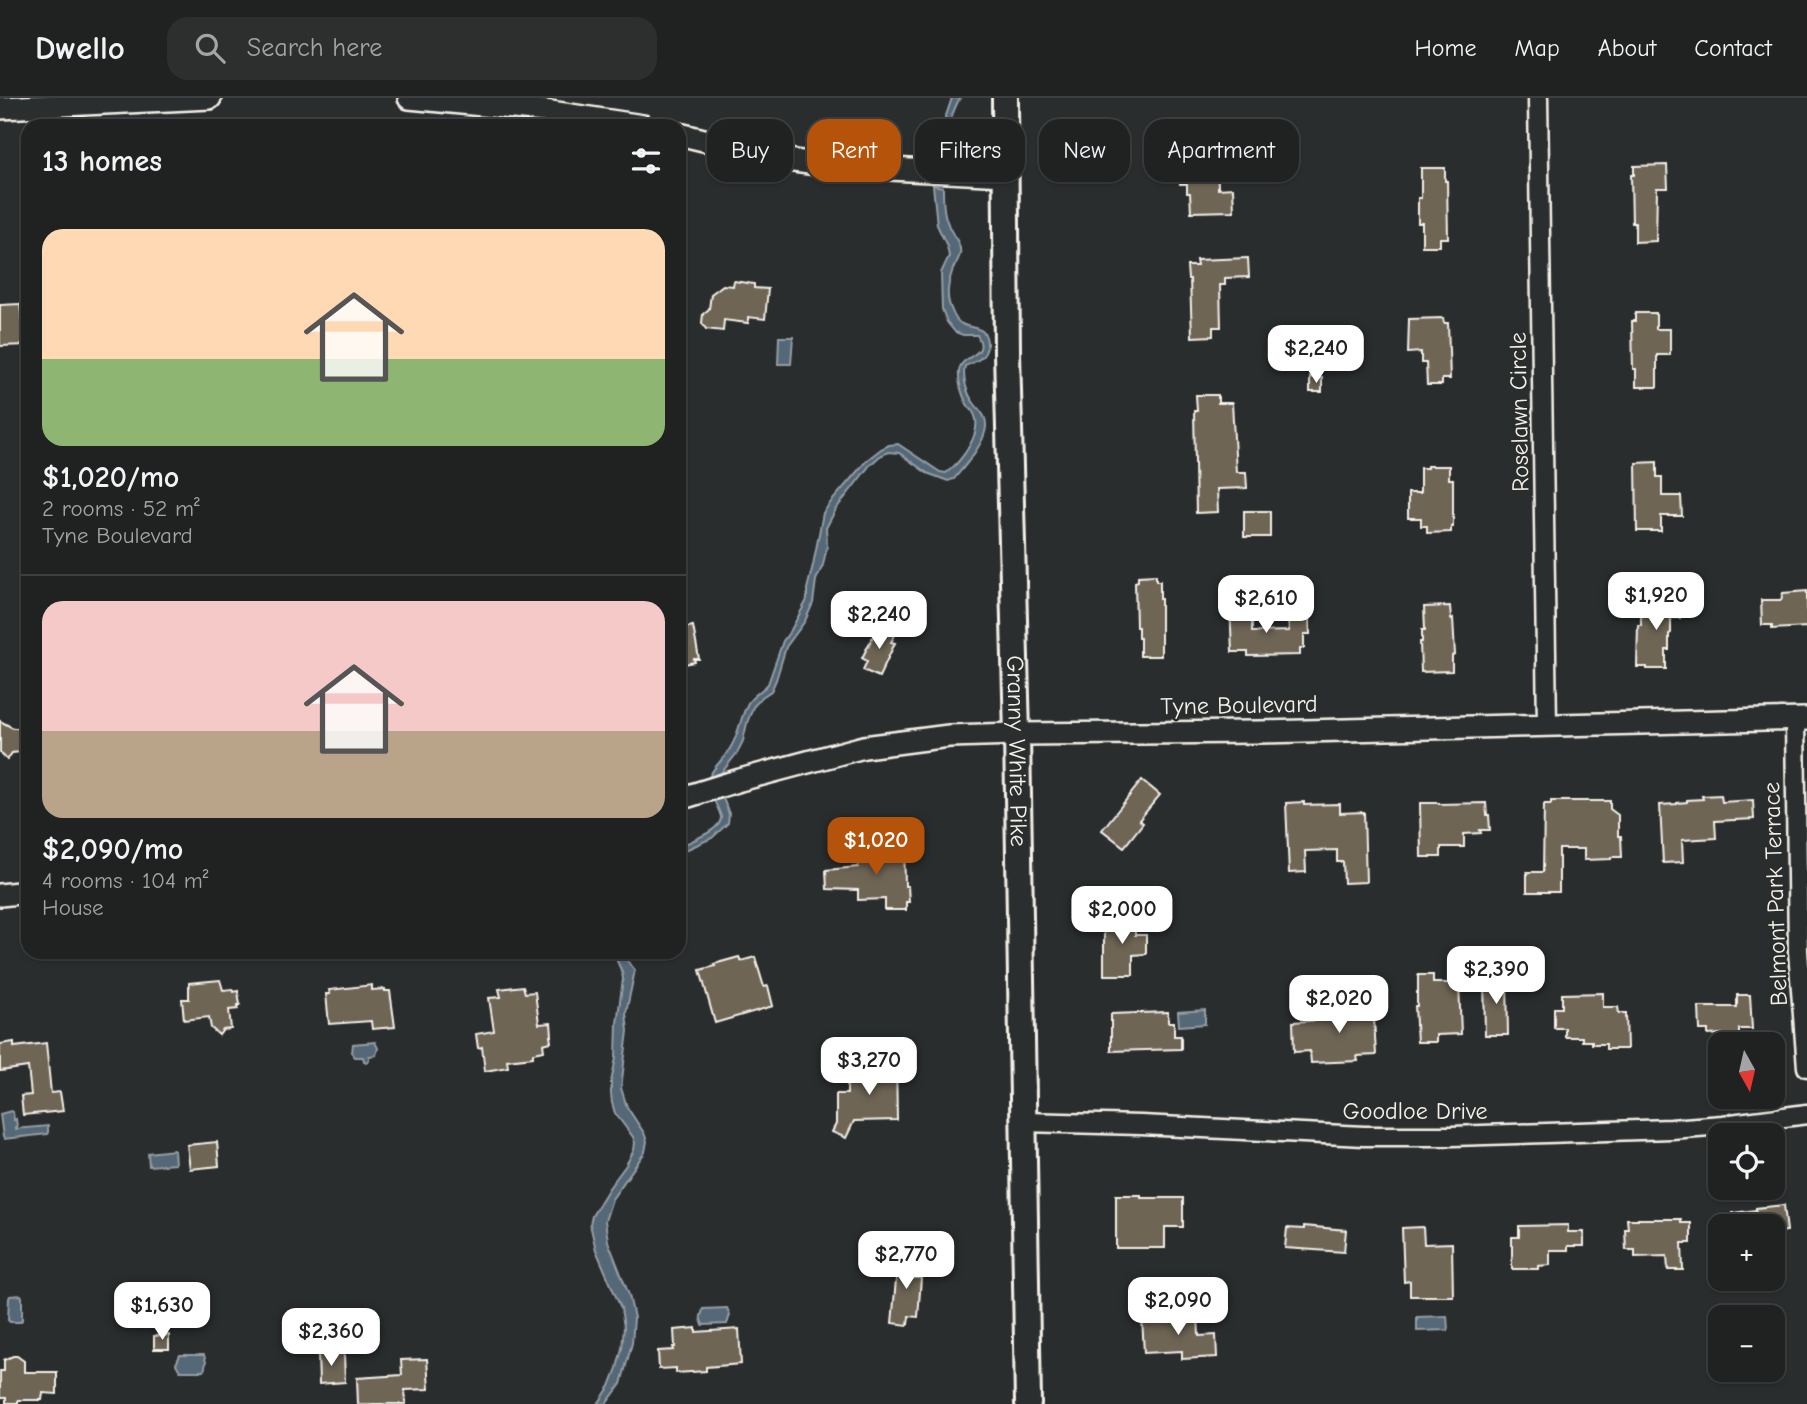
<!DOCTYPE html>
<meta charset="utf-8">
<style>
:root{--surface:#202222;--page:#2d2f2f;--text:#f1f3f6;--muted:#a2a4a5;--line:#3d3f40;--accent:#b45309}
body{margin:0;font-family:"Comic Neue",sans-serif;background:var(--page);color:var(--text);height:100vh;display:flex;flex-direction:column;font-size:26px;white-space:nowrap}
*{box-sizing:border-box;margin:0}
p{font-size:23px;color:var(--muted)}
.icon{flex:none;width:38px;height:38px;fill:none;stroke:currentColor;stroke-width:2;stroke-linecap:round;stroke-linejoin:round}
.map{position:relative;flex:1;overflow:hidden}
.side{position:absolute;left:21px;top:21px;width:665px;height:840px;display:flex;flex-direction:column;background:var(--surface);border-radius:21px;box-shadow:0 2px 5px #0004,0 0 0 2px var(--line)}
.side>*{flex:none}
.banner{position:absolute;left:707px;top:21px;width:665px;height:63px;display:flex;gap:14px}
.needle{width:46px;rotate:172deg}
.fabs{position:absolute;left:1708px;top:934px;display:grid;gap:14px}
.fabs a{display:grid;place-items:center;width:77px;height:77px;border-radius:14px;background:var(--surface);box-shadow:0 2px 5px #0004,0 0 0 2px var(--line);font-size:35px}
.price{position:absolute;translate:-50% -60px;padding:0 16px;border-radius:14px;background:#fff;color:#222;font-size:23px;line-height:46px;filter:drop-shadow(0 2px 4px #0008)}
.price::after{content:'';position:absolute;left:50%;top:42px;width:21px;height:16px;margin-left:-10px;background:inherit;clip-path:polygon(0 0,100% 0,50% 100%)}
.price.active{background:var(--accent);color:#fff}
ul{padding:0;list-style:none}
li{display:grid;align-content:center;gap:14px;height:371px;padding:0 21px}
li+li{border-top:2px solid var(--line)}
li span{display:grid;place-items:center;height:217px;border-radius:21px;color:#555}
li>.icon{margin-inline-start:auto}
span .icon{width:126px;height:126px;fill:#fffc;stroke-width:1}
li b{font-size:30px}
h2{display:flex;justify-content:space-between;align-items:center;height:84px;padding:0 21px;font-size:30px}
.pill{padding:0 24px;border-radius:21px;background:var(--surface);box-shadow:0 2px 5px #0004,0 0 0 2px var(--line);font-size:24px;line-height:63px}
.pill.active{background:var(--accent);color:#fff}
header{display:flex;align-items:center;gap:42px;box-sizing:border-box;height:98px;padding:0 35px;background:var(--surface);border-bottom:2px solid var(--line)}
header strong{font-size:33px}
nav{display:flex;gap:38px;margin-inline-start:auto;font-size:24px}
.search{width:490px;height:63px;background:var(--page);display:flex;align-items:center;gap:18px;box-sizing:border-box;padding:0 24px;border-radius:21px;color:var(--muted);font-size:26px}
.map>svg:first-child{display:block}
.water{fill:#546777;stroke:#949ea4;stroke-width:2}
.building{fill:#6e6555;stroke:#f4f1e8;stroke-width:2}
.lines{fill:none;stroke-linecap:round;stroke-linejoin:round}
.minor-casing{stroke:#f4f1e8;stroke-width:23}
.tertiary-casing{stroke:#f4f1e8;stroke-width:26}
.secondary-casing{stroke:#f4f1e8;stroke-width:30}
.minor{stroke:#2a2d2e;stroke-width:18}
.tertiary{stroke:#2a2d2e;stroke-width:21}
.secondary{stroke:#2a2d2e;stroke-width:24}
.labels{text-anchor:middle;stroke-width:5;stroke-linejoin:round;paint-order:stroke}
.street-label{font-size:24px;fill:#f4f1e8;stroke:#2a2d2e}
</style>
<header>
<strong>Dwello</strong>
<div class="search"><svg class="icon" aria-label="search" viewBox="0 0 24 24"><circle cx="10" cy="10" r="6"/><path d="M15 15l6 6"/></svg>Search here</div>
<nav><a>Home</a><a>Map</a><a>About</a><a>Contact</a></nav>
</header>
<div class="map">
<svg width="1807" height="1306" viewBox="0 0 1807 1306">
<rect width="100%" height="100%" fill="#2a2d2e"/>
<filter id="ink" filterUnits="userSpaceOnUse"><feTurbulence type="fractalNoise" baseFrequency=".0143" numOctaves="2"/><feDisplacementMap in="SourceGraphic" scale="14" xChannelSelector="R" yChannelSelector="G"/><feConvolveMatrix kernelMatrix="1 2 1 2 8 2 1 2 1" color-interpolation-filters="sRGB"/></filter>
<g filter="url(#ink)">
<g class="water">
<path d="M 952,0 L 960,0 C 950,17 946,39 945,58 L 933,56 Z"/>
<path d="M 933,87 L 943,89 C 943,101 943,115 948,126 C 951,136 962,145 960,156 C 959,161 955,167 953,171 C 948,185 945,199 952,213 C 954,218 957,224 962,226 C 973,232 988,227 987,248 C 986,260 975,264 965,268 C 962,280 967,296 974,305 C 980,313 987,318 986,329 C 985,345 964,369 954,381 L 948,383 L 927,375 L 899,355 L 888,354 L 880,358 L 870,367 L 850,393 L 836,411 L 826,430 L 827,448 L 823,467 L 816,482 L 813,505 L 805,523 L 786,549 L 776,582 L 771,593 L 762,599 L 753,609 L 747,625 L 743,643 L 737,655 L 719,678 L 709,679 C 715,667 726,659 732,647 C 739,634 741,618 748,605 C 754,596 762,593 768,586 L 783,543 L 791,532 L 807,502 L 807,491 L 813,467 L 823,415 L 831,404 L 867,362 L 881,351 L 889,347 L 898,346 L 940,374 L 946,375 C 961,364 985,333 973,314 C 972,311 968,309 967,306 C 962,297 958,284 959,274 C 960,255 991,260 977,237 L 963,237 L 955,234 L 947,224 L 942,211 L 941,175 L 949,158 L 947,148 L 937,127 Z"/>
<polygon points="779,239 793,239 791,266 778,266"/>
<path d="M 723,700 L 729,716 L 728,725 L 712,740 L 679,755 L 679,749 C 689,743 722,733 721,719 C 720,714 716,707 714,702 Z"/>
<polygon points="613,854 620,854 635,872 626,915 628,933 621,990 627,1009 644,1035 647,1043 645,1054 612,1101 605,1123 608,1143 629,1197 634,1220 632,1245 621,1286 606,1306 598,1306 610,1288 617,1270 622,1250 624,1229 621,1210 596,1152 590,1126 592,1118 609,1090 626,1067 634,1052 635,1045 633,1039 615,1015 612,1005 611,995 611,984 616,960 617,925 623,881 622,874"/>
<polygon points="1205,912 1205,926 1179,928 1178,914"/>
<polygon points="375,944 378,950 376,957 369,958 369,962 367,964 364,963 363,959 355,959 352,955 353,946"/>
<polygon points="11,1013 13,1014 14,1022 16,1021 17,1029 15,1029 15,1031 48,1028 48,1034 47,1036 4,1041 3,1039 0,1016"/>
<polygon points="174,1052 175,1066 149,1068 148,1055"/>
<polygon points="21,1197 22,1199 22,1222 20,1224 10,1224 8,1222 9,1200 10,1198"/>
<path d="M 727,1210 L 730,1217 L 727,1226 L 703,1227 C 699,1217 701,1221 703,1211 Z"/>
<polygon points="1447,1218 1448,1232 1417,1233 1417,1219"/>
<path d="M 180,1257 L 204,1257 C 207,1267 206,1263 204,1273 L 180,1273 L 176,1266 Z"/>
</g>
<g class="building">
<polygon points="1227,32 1228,48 1217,48 1218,91 1233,90 1234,113 1191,114 1190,95 1187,95 1187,86 1180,86 1180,49 1185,48 1185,33"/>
<polygon points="1667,67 1668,90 1657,90 1656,143 1635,144 1635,125 1632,125 1631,77 1634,77 1634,68"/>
<polygon points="1421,70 1445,70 1445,83 1447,83 1448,140 1440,140 1440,148 1422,148 1422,125 1418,125 1418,100 1421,100"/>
<polygon points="1248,160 1249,179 1225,180 1225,187 1220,187 1221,229 1213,229 1213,238 1192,239 1190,181 1188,181 1187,168 1197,168 1196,162"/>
<polygon points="734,183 754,186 754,190 768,191 765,221 748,219 748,225 724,222 723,233 706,231 702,225 703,216 709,211 711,196 723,187 733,188"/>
<polygon points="20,206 22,223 28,223 28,247 0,248 0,207"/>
<polygon points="1635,215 1656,215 1656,231 1670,231 1670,257 1657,257 1657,289 1636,289 1636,271 1633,271 1632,223 1635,223"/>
<polygon points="1443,220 1444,225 1448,225 1450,281 1442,281 1442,287 1427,287 1426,265 1421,265 1421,254 1408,255 1409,221"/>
<polygon points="1310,279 1322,280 1322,294 1310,294"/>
<polygon points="1196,297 1218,297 1218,305 1232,305 1236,374 1246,374 1247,390 1217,391 1218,414 1196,415 1194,313 1197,313"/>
<polygon points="1657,364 1657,379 1662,379 1662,398 1681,398 1682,418 1661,418 1661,433 1637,433 1636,365"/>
<polygon points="1427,368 1449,368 1449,381 1453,381 1453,429 1451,429 1451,434 1427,435 1427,428 1421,428 1421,420 1408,420 1408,395 1420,395 1420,370 1427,370"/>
<rect x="1244" y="413" width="26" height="26"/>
<polygon points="1156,477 1156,483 1160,483 1160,501 1161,501 1161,558 1140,558 1140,540 1138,540 1138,529 1136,529 1135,484 1138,483 1138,478"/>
<polygon points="1807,493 1807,529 1772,531 1772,527 1762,527 1761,502 1781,502 1783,495"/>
<polygon points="1668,500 1668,502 1680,502 1680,520 1671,520 1671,535 1669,536 1669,552 1666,552 1666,571 1647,571 1647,569 1637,569 1638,527 1641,527 1641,518 1645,517 1645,501"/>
<polygon points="1252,505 1252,534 1289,533 1288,522 1290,522 1290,518 1309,518 1310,536 1304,536 1304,550 1300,550 1300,557 1248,558 1248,554 1232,554 1230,506"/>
<polygon points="1450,508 1451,521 1453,520 1455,557 1452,558 1452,573 1421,574 1420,544 1422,544 1422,532 1425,532 1424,509"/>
<polygon points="693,528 699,561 694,561 695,564 679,567 679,531"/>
<polygon points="882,528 896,535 891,544 895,545 879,579 863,572 867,563 862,560 874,536 878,537"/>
<polygon points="0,623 13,630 28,630 28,653 12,655 7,662 0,654"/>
<polygon points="1142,682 1160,697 1139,722 1143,725 1124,749 1102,732"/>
<polygon points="1721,697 1722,704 1753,702 1754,721 1715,723 1716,740 1682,742 1683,764 1663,765 1660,707 1677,706 1677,705 1687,704 1687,702 1703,701 1702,698"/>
<polygon points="1551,703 1610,703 1610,711 1618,717 1618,738 1621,738 1622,759 1611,759 1611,761 1584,762 1584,751 1559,751 1559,794 1527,794 1527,774 1543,774 1544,706 1551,706"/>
<polygon points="1304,704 1304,707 1340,706 1340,715 1364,714 1366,784 1344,785 1343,764 1337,764 1337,752 1305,753 1306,774 1289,775 1286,705"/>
<polygon points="1420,705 1439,705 1439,706 1486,705 1487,717 1489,717 1490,732 1480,732 1481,735 1464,736 1464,749 1441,749 1441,759 1421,759"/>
<polygon points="883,742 904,742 905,788 908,788 909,804 906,804 906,812 885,812 885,801 858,802 858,792 827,791 826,772 858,769 858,761 884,760"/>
<polygon points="1112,818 1135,818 1135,837 1146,837 1146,856 1133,857 1133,877 1104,877 1104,833 1107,833 1107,823 1112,823"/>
<polygon points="739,859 741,863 755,859 764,889 768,888 773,908 715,925 700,872 715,868 714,866"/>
<polygon points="1418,877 1433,877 1433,885 1459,885 1461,936 1436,937 1436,944 1417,944 1415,908 1417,908 1417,894 1418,894"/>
<polygon points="1484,879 1507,879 1508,937 1485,937"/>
<polygon points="220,882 223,892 233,891 233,894 238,893 240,907 238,907 238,911 229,912 231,931 223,932 219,937 211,930 209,919 184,922 182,901 189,901 189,885"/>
<polygon points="372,887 372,892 385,891 385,893 390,893 395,929 372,931 371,923 329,926 326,896 330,896 329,892"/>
<polygon points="523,888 525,895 535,894 539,926 551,925 552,938 550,938 551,944 543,946 544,953 533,955 533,959 507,962 508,969 485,973 482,949 478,950 476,936 494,933 489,900 501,899 499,891"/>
<polygon points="1603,895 1603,909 1618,909 1619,915 1626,915 1627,951 1606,951 1606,946 1592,946 1592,943 1582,943 1582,939 1565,939 1565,930 1554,930 1554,910 1562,910 1562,896"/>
<polygon points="1737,897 1750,897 1752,931 1739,931 1739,938 1722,939 1722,936 1708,937 1708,932 1700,932 1699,909 1737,909"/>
<polygon points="1373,901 1376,957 1357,958 1358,963 1311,965 1310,953 1294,954 1293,924 1335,921 1334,910 1353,909 1353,902"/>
<polygon points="1168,914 1168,924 1174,924 1174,938 1181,938 1181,951 1111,953 1111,916"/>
<polygon points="14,944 14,949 46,945 51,995 60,994 63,1013 23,1017 21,998 31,997 28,969 0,973 0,946"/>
<polygon points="870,959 896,959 897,1022 854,1023 846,1040 832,1034 836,1026 836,996 847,996 847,982 871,981"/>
<polygon points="217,1044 219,1068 190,1071 187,1047"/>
<polygon points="1116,1097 1141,1097 1141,1100 1183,1100 1183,1129 1165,1129 1165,1150 1116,1150"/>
<polygon points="1784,1107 1787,1133 1773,1135 1773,1129 1735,1129 1732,1115 1756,1112 1756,1110"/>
<polygon points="1627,1121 1681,1121 1681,1125 1691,1125 1691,1145 1682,1145 1683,1172 1668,1172 1667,1158 1635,1159 1635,1152 1626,1152 1625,1131 1628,1131"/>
<polygon points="1568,1127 1568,1134 1584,1134 1584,1148 1568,1148 1568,1152 1550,1152 1550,1167 1538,1168 1538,1171 1512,1171 1512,1139 1519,1139 1519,1128"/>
<polygon points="1304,1128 1346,1132 1344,1154 1285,1150 1287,1130 1304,1131"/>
<polygon points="1423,1129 1424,1146 1452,1145 1453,1198 1410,1198 1410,1183 1404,1184 1402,1130"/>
<polygon points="894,1158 915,1160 913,1180 921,1180 918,1219 909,1218 908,1227 892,1225 897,1171 893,1171"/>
<polygon points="1198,1217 1199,1238 1216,1237 1217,1259 1182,1261 1182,1253 1144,1255 1142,1220"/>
<polygon points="696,1230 696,1234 739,1231 741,1266 706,1269 706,1273 676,1275 676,1270 659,1271 658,1253 674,1252 673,1249 675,1249 674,1232"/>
<polygon points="169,1237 169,1251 154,1251 154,1238"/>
<polygon points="344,1255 345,1284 319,1286 318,1256"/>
<polygon points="13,1258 17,1258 24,1263 24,1274 57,1274 57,1296 43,1295 42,1302 18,1302 18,1305 6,1305 6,1300 0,1300 0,1273 4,1273 4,1262"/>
<polygon points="427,1261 429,1291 405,1292 406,1306 358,1306 357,1280 402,1277 401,1262"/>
</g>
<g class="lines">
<defs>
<g id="minor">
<polyline points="1538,0 1547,627"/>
<polyline points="1795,622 1798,853 1807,969"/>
<polyline points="1023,1024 1141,1027 1364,1038 1452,1038 1671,1031 1723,1027 1807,1016"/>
</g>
<g id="tertiary">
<polyline points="409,0 544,13 643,28"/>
<polyline points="0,10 210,0"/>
<polyline points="679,36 786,62 833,68 1005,77"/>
<polyline points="679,701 740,682 864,649 949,638 1017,636 1259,634 1807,621"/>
<polyline points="0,797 28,794"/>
</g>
<g id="secondary">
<path id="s1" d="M 1005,0 L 1007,254 L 1017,636 L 1028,1306"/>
</g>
</defs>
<use href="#minor" class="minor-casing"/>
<use href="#tertiary" class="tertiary-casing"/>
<use href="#secondary" class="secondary-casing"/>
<use href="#minor" class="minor"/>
<use href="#tertiary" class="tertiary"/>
<use href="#secondary" class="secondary"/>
</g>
</g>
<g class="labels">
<g class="street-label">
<text transform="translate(1519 314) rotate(-91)" y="8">Roselawn Circle</text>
<text transform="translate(1239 607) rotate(-1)" y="8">Tyne Boulevard</text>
<text dy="8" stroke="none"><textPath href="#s1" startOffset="653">Granny White Pike</textPath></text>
<text transform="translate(1775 796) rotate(-92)" y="8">Belmont Park Terrace</text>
<text x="1415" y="1021">Goodloe Drive</text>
</g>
</g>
</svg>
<div class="fabs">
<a><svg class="needle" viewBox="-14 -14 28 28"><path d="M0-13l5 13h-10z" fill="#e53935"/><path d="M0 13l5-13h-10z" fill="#a2a4a5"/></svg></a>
<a><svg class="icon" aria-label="locate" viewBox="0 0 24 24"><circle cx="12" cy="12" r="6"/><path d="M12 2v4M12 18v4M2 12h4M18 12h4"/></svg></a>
<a>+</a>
<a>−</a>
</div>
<b class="price" style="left:1316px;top:287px">$2,240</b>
<b class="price" style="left:1656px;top:534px">$1,920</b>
<b class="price" style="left:1266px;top:537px">$2,610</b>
<b class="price" style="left:879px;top:553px">$2,240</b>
<b class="price active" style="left:876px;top:779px">$1,020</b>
<b class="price" style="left:1122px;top:848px">$2,000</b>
<b class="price" style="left:1496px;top:908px">$2,390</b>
<b class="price" style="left:1339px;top:937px">$2,020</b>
<b class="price" style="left:869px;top:999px">$3,270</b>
<b class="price" style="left:906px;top:1193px">$2,770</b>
<b class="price" style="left:1178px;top:1239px">$2,090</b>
<b class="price" style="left:162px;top:1244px">$1,630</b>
<b class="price" style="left:331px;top:1270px">$2,360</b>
<div class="banner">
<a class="pill">Buy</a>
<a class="pill active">Rent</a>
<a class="pill">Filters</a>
<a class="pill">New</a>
<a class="pill">Apartment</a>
</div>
<section class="side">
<h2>13 homes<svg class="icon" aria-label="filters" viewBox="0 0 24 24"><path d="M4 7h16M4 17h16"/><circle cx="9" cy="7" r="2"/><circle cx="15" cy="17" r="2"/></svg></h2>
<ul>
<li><span style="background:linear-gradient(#ffd9b3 60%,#8fb573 0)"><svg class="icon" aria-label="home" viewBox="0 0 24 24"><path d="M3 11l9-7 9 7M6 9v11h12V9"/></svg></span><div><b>$1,020/mo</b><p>2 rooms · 52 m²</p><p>Tyne Boulevard</p></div></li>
<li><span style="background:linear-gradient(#f6c9c9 60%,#b9a48a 0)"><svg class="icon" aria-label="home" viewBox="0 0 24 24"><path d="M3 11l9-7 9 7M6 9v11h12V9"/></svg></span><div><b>$2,090/mo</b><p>4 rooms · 104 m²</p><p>House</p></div></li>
</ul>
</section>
</div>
